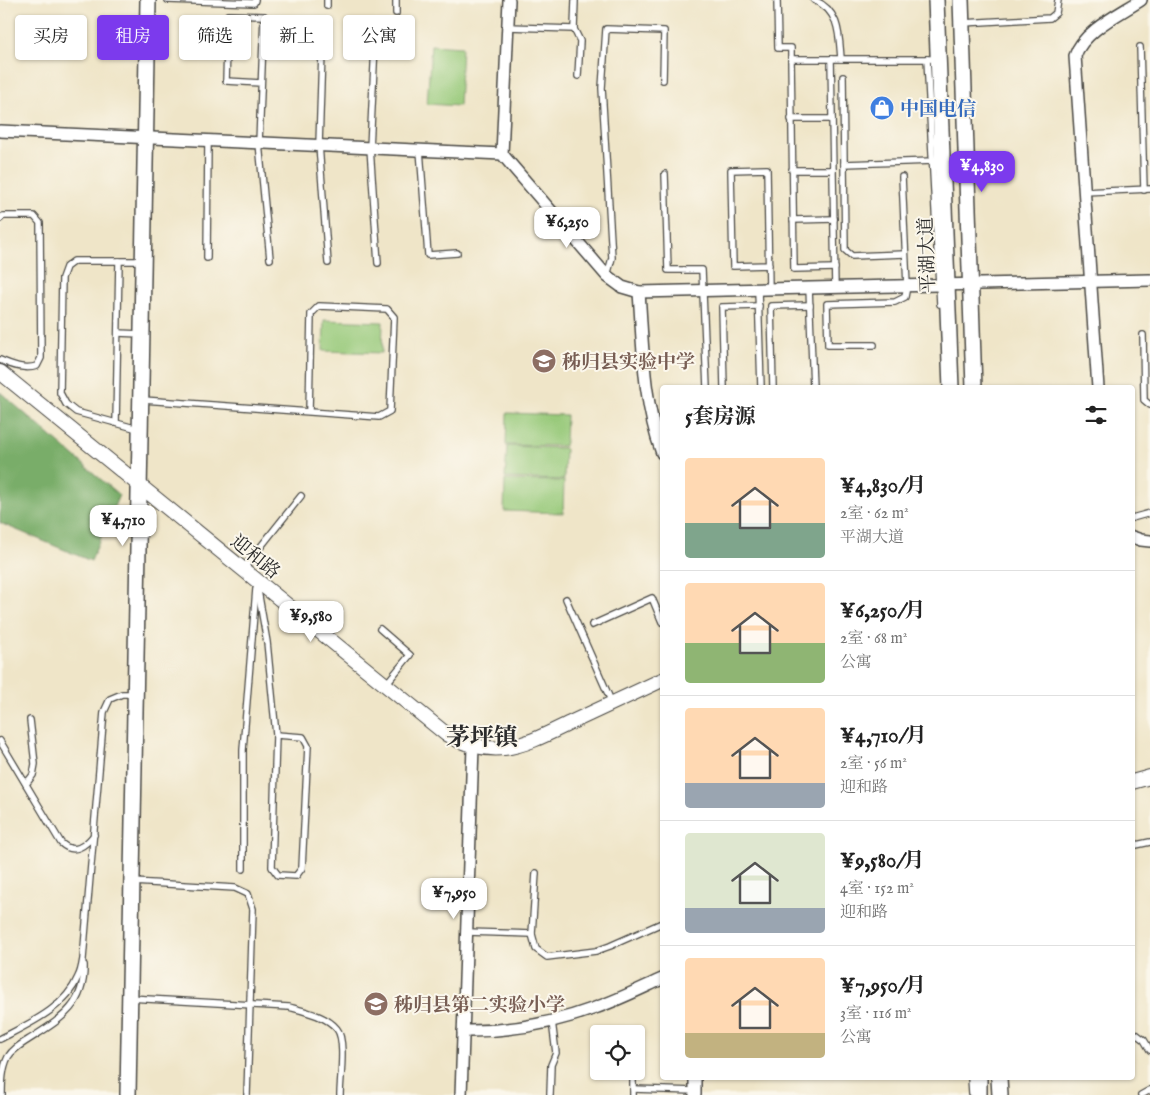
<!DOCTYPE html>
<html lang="zh">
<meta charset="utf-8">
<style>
:root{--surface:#fff;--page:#f2f2f2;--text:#222;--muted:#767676;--line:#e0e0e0;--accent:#7c3aed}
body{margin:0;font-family:"IM FELL English","Noto Serif SC",serif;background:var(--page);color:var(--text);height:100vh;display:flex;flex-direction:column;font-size:19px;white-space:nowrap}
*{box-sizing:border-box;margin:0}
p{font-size:16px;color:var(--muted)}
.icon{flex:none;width:28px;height:28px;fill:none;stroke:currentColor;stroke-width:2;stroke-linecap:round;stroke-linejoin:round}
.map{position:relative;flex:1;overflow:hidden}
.panel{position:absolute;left:660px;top:385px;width:475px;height:695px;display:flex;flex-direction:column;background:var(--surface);border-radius:5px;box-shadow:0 1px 4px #0004}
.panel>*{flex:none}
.banner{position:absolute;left:15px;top:15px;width:475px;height:45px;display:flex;gap:10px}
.buttons{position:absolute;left:590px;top:1025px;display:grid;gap:10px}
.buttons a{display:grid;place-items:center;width:55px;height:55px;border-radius:5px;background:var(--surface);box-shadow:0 1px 4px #0004;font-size:25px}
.price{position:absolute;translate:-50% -42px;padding:0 11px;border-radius:10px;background:#fff;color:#222;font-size:16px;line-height:32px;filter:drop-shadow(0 1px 2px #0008)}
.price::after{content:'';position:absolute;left:50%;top:30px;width:15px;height:11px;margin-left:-8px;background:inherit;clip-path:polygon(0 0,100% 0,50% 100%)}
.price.current{background:var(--accent);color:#fff}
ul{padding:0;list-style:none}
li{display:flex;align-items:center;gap:15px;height:125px;padding:0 25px}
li+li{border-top:1px solid var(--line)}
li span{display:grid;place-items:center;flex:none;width:140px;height:100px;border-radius:5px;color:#555}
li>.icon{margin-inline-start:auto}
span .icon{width:60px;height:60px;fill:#fffc;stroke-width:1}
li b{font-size:21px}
h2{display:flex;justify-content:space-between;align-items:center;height:60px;padding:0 25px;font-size:21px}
.chip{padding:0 18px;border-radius:5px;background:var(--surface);box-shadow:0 1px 4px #0004;font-size:18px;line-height:45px}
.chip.current{background:var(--accent);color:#fff}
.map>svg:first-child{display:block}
.green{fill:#97c979;stroke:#617a52}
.forest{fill:#79ad69;stroke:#526c4a}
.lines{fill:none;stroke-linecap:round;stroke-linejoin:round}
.service-casing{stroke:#484743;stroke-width:8}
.minor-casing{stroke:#484743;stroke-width:14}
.tertiary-casing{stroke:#484743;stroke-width:16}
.secondary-casing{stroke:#484743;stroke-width:18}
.service{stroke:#fff;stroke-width:5.5}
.minor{stroke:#fff;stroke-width:11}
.tertiary{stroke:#fff;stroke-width:14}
.secondary{stroke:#fff;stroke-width:15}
.labels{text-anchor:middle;stroke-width:4;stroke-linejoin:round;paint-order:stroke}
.shop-label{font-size:19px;font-weight:bold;fill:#366cbe;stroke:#fbf7ec;text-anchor:start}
.street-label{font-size:19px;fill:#2b2b2b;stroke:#fbf7ec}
.education-label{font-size:19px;font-weight:bold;fill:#785e54;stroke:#fbf7ec;text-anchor:start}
.district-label{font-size:24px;font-weight:bold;fill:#2b2b2b;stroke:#fbf7ec}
</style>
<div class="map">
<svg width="1150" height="1095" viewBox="0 0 1150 1095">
<rect width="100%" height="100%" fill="#fbf7ec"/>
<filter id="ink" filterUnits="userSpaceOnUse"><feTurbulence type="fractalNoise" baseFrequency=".02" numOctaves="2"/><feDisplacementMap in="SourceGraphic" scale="10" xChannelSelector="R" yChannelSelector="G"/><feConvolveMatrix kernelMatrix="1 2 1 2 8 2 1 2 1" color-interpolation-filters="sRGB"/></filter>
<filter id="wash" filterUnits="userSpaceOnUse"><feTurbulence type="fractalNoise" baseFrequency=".0096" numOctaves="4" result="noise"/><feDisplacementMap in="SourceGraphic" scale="20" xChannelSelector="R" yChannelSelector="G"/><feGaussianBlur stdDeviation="1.12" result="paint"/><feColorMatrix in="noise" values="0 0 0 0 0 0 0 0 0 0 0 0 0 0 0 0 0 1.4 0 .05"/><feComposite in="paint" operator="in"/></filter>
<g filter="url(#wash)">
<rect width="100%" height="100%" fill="#efe5c8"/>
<g class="green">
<polygon points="431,45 462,47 459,106 427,104"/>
<polygon points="324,320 383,322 382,353 323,351"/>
<polygon points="507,413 566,415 565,446 506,445"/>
<polygon points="507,446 565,448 564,480 505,478"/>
<polygon points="505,480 564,481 563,513 504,511"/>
</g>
<polygon class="forest" points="0,392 119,495 91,561 0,523"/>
</g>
<g filter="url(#ink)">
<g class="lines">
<defs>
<g id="service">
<polyline points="168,0 254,3 255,0"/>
<polyline points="575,0 574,29 580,41 578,76"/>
<polyline points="777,0 778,48 791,48 791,59 931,59"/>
<path d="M 814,0 C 840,11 839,35 841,59"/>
<polyline points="327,6 327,0"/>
<polyline points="396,13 396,0"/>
<polyline points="323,21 319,145 328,263"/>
<polyline points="963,23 1050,18 1056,13 1058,0"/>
<polyline points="376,24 370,148 378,263"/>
<polyline points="508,27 574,29"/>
<polyline points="1140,47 1144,190"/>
<polyline points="791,59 794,269 835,268"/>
<polyline points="831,59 835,288"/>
<polyline points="927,59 940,304"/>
<polyline points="843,77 845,250 852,256 905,254"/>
<polyline points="261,83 226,81 228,15 264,16 259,143 270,259"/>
<polyline points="791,119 832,119"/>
<polyline points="420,150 428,255 457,253"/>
<polyline points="844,164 934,161"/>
<polyline points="792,170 833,170"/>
<polyline points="665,174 668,270 702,270 707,388"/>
<polyline points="1084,192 1150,189"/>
<path d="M 0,219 L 3,216 L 34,216 L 40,223 L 41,358 L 37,366 C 24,370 12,365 0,360"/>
<polyline points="793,220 834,219"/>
<polyline points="207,258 208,140"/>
<polyline points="769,265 733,266 731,170 767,169 769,289"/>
<polyline points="607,276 612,258 602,88 606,29 664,31 663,80"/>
<polyline points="809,288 813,388"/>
<polyline points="758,290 761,388"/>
<polyline points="118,333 141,334"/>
<polyline points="1143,335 1144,400 1150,405"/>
<polyline points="874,345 828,345 827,304 895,302 905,297 907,286 902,177"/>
<polyline points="724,388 722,307 759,306"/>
<polyline points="773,388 771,306 810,305"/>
<polyline points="143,400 379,417 390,411 394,317 387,309 319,306 311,314 309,412"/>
<polyline points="116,423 119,261"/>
<polyline points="138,429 76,412 66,404 60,393 62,278 66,267 74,261 143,261"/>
<polyline points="1132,518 1150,513"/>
<polyline points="243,569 301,496"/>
<polyline points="257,585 267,642 276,735 272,867 278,875 296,876 302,868 308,746 303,737 276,735"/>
<polyline points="566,599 612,703"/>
<polyline points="592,625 652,598 662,622"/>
<polyline points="380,629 410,655 386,684"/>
<path d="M 0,741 L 61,843 C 74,855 85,846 94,835"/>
<polyline points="26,784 33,775 35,764 30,720"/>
<polyline points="1132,843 1136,845 1150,842"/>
<polyline points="243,869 243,750 256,589"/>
<polyline points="536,873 532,934 536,949 547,957 596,951 610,946 662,923"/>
<polyline points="133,882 235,888 248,894 253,909 247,1095"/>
<polyline points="467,932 532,934"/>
<path d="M 129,998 L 289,1007 C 304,1011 327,1016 337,1029 C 346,1040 340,1080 340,1095"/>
<polyline points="1132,1031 1144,1040 1150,1050"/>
<path d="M 0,1039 C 28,1024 65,1009 78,977 C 81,972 82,965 83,959 L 104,712 L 110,699 L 122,694 L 135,694"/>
<polyline points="971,1078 972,1093"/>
<polyline points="633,1089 695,1091"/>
<path d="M 2,1095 C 2,1083 2,1069 8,1057 C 13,1049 20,1045 28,1040 C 59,1020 85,1007 84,965"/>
<polyline points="550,1095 551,1065 556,1053 552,1021"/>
<polyline points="633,1095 633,1071"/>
<polyline points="1141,1095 1150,1090"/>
</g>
<g id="minor">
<polyline points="0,131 502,154 607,276 622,287 639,292 1150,280"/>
<polyline points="502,154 509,0"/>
<path d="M 639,292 C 643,347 643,402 662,453"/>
<path d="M 1098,388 L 1075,56 C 1083,31 1120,14 1141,0"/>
<polyline points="1132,537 1141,540 1150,541"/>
<path d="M 463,1031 C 507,1032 554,1023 595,1008 C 618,1000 640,989 662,979"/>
<polyline points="461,1095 473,747"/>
<polyline points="695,1095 695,1078"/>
</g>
<g id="tertiary">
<path d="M 0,372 L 446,734 C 465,745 483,750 504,748 C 528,745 551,732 572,722 C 602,708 632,694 662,680"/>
<polyline points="1132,782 1150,777"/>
</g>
<g id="secondary">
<polyline points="936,0 951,388"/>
<polyline points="961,0 974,388"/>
<polyline points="979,1078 979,1095"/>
<polyline points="999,1078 1000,1095"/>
<polyline points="128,1095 148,0"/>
</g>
</defs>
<use href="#service" class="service-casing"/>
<use href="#minor" class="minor-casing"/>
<use href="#tertiary" class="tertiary-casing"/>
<use href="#secondary" class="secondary-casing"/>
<use href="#service" class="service"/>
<use href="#minor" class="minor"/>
<use href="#tertiary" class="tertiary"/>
<use href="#secondary" class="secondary"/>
</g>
</g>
<defs>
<symbol id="shop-disc" viewBox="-11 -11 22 22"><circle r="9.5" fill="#3f7fe0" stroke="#fbf7ec"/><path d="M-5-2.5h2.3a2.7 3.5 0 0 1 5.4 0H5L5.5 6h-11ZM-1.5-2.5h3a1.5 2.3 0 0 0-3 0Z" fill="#fff"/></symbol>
<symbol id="school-disc" viewBox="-11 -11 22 22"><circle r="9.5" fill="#8d6e63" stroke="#fbf7ec"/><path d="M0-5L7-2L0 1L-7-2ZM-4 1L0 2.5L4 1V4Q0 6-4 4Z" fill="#fff"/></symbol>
</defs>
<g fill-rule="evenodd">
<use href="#shop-disc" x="868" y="94" width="28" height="28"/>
<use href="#school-disc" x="530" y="347" width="28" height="28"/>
<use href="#school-disc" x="362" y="990" width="28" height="28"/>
</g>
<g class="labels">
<g class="shop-label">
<text x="900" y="115">中国电信</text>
</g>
<g class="street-label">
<text transform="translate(926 255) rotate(-92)" y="7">平湖大道</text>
<text transform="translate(256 556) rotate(39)" y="7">迎和路</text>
</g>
<g class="education-label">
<text x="562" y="368">秭归县实验中学</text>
<text x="394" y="1011">秭归县第二实验小学</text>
</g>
<g class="district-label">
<text x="482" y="745">茅坪镇</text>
</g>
</g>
</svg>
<div class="buttons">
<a><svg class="icon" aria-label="locate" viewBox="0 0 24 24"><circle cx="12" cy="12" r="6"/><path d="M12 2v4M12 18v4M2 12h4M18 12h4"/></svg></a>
</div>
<b class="price current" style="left:982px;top:193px">¥4,830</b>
<b class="price" style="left:567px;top:249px">¥6,250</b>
<b class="price" style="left:123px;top:547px">¥4,710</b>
<b class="price" style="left:311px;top:643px">¥9,580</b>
<b class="price" style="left:454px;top:920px">¥7,950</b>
<div class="banner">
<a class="chip">买房</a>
<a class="chip current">租房</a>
<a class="chip">筛选</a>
<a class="chip">新上</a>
<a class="chip">公寓</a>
</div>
<section class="panel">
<h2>5套房源<svg class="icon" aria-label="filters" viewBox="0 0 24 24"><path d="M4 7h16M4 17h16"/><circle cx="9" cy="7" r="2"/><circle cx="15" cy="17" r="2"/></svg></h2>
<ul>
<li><span style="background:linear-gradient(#ffd9b3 65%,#7fa58c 0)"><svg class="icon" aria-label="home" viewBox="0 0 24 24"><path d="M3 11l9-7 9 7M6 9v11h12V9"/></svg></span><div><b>¥4,830/月</b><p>2室 · 62 m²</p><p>平湖大道</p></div></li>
<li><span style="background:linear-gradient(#ffd9b3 60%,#8fb573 0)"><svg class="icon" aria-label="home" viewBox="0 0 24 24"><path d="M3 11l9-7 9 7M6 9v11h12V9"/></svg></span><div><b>¥6,250/月</b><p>2室 · 68 m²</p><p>公寓</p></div></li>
<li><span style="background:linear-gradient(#ffd9b3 75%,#9aa5b1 0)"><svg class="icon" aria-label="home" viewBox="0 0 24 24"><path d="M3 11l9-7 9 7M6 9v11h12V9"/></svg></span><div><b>¥4,710/月</b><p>2室 · 56 m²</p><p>迎和路</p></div></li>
<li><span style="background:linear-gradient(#dfe7d0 75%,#9aa5b1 0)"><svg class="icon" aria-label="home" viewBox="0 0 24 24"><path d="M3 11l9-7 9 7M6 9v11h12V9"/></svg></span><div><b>¥9,580/月</b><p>4室 · 152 m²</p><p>迎和路</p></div></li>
<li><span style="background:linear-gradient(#ffd9b3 75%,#c2b280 0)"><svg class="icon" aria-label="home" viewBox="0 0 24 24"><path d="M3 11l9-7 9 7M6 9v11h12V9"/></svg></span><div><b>¥7,950/月</b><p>3室 · 116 m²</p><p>公寓</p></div></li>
</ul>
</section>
</div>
